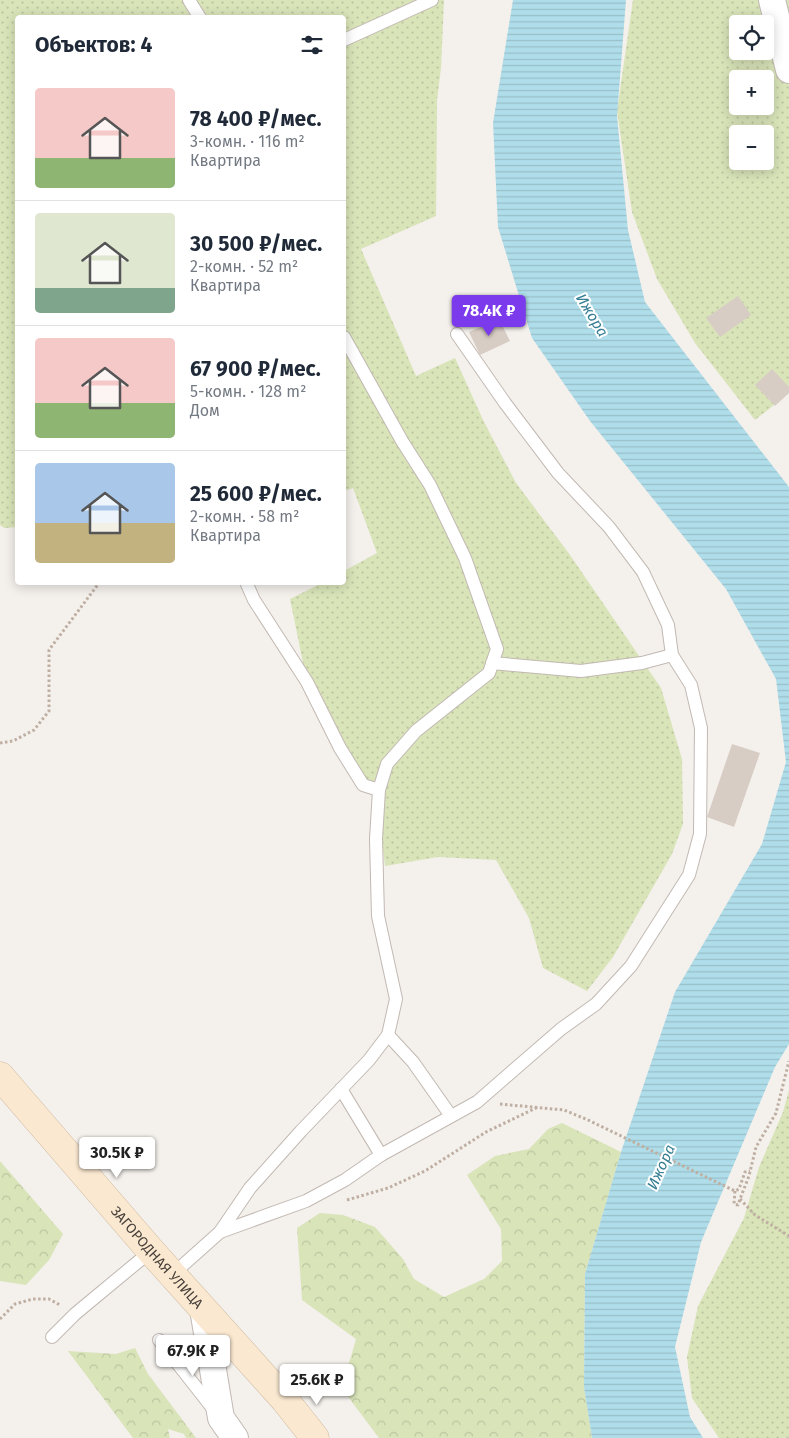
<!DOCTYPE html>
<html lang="ru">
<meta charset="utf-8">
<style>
:root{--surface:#fff;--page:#f2f2f3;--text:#1f2937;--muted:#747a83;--line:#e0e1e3;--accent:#7c3aed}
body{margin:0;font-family:"Fira Sans",sans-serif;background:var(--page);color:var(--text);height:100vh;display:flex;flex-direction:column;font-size:19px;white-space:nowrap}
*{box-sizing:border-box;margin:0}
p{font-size:16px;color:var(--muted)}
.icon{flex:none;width:28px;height:28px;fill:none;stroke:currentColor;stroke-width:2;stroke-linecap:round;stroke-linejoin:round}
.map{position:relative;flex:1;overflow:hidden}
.sheet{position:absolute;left:15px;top:15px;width:331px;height:570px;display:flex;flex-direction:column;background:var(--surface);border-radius:5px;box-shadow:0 2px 12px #0003}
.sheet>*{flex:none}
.tools{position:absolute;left:729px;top:15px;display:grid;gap:10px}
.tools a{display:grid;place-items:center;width:45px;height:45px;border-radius:5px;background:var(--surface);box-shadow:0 2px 12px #0003;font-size:25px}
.price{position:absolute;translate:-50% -42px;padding:0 11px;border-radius:5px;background:#fff;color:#222;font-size:16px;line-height:32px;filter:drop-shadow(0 1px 2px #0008)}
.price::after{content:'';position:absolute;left:50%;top:30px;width:15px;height:11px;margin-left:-8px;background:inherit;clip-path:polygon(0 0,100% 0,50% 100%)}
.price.active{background:var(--accent);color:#fff}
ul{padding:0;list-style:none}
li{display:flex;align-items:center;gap:15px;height:125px;padding:0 20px}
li+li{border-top:1px solid var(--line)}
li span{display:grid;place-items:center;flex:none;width:140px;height:100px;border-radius:5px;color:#555}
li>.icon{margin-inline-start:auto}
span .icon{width:60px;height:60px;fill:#fffc;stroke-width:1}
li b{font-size:21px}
h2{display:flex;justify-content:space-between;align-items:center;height:60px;padding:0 20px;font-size:21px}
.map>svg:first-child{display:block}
.green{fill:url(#green-dots);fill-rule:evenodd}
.forest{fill:url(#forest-crowns)}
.water{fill:url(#water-rules)}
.building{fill:#d8cdc5}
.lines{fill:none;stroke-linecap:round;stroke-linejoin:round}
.service-casing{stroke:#c2b9b2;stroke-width:14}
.minor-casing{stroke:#c2b9b2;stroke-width:28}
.secondary-casing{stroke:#cfbaa0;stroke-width:29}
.path{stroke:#bfafa2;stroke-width:3;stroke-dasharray:2.5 2.5;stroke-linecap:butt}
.service{stroke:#fff;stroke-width:12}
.minor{stroke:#fff;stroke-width:26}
.secondary{stroke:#fae8d0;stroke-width:28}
.labels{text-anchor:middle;stroke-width:4;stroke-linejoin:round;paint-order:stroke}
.street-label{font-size:14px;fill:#48403a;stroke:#fff}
.water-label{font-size:15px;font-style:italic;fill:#367e93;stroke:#fff}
</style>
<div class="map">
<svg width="789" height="1438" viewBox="0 0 789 1438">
<defs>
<pattern id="green-dots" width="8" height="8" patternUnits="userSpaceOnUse" patternTransform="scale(1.25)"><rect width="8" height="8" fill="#d9e4b9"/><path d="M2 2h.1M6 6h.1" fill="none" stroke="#bcc5a0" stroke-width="1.8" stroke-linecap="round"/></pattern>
<pattern id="forest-crowns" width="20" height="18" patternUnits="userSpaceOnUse" patternTransform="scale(1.25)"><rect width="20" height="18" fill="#d9e4b9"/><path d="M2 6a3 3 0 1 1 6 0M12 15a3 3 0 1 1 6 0" fill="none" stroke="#bcc5a0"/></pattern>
<pattern id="water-rules" width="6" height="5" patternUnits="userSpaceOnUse" patternTransform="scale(1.25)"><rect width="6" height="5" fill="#afddea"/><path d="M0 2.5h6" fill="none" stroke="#98bfc9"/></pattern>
</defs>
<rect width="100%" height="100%" fill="#f4f0ec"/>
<g class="green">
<polygon points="0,0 444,0 441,68 437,100 436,216 361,249 416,376 455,358 484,422 516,483 570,555 661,688 682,759 683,824 672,854 613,957 587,991 543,968 529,918 496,860 438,857 385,866 378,804 311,702 290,599 322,583 344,582 344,571 377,553 353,488 344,491 344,18 18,18 18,527 4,528 0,525"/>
<path d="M 633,0 L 789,0 L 789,393 L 755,420 L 695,343 L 657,279 L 632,212 L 617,111 ZM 738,24 L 765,24 L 765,51 L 738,51 ZM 738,79 L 765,79 L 765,106 L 738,106 ZM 738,134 L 765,134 L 765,161 L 738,161 Z"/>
<polygon points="789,1090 789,1438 719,1438 692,1398 687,1357 698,1306 744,1218 759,1167 783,1112"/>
</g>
<g class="forest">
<polygon points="562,1123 621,1152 585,1274 584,1387 592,1438 379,1438 340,1386 351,1357 356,1339 302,1300 297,1228 320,1213 343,1215 375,1227 403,1259 414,1279 444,1297 484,1279 502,1261 501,1229 467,1175 495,1156 529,1149 548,1129"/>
<polygon points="0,1161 63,1234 49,1260 26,1285 0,1281"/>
<polygon points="135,1348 148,1374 196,1438 186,1438 184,1434 168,1429 170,1438 133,1438 68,1351 116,1354"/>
</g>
<polygon class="water" points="513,0 626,0 617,116 628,230 645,302 789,487 789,1044 775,1067 701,1242 675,1347 690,1417 703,1438 592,1438 584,1387 585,1274 621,1152 675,992 762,844 786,762 776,679 726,589 590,421 532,338 498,227 493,123"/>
<g class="building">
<polygon points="738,296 751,315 720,337 706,318"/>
<polygon points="499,319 510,341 480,355 469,332"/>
<polygon points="772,369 789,387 789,393 775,406 755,385"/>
<polygon points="732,744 760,753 734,827 707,817"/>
</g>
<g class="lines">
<defs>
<g id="service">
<polyline points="189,0 200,18"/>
<polyline points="344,40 432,0"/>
<polyline points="246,582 254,600 307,682 340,748 363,785 379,790"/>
<polyline points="492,663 581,671 642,663 672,655"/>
<polyline points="388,1035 413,1062 451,1116"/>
<polyline points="341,1089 381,1155"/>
<polyline points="220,1232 306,1201 345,1180 381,1155 477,1102 561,1029 596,1004 631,966 689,875 700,834 701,728 691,685 672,655 668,625 643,572 609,527 558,473 505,403 457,334"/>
<polyline points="173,1274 220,1232 250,1188 301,1131 369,1060 388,1035 396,999 378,916 376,839 379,790 387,764 416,731 489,673 497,649 465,558 430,485 402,441 344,337"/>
<polyline points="52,1337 75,1314 151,1251"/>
<polyline points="159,1340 214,1410"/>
</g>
<g id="minor">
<polyline points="772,0 789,70"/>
<polyline points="203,1309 221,1418 235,1438"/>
</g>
<g id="secondary">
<path id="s1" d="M 0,1076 L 151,1251 L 285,1400 L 315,1438"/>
</g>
</defs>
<use href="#service" class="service-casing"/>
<use href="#minor" class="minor-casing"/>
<use href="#secondary" class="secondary-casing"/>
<g class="path">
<polyline points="0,743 13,741 34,730 49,711 49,650 99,583"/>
<polyline points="500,1104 564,1110 588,1120 735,1191 739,1189 745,1172 750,1171"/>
<polyline points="735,1191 734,1204 738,1205 740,1199 749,1176 756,1147 776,1113 789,1061"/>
<polyline points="740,1199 755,1215 789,1236"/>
<polyline points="347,1200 388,1188 425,1171 486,1132 538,1107"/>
<polyline points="0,1319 15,1304 33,1299 49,1299 60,1305"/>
</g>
<use href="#service" class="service"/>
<use href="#minor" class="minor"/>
<use href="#secondary" class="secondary"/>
</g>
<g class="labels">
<g class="street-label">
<text dy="5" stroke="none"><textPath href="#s1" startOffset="240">ЗАГОРОДНАЯ УЛИЦА</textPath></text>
</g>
<g class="water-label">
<text transform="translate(592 315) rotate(59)" y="5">Ижора</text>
<text transform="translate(661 1167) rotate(-66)" y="5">Ижора</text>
</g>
</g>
</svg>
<div class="tools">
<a><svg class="icon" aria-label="locate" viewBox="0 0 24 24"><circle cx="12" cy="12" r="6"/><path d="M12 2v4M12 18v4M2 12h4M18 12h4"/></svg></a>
<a>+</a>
<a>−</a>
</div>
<b class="price active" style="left:489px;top:337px">78.4K ₽</b>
<b class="price" style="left:117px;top:1179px">30.5K ₽</b>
<b class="price" style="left:193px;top:1377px">67.9K ₽</b>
<b class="price" style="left:317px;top:1406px">25.6K ₽</b>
<section class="sheet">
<h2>Объектов: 4<svg class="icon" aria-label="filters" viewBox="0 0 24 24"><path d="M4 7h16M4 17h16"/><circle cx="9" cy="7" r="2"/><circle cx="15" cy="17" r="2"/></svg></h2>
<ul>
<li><span style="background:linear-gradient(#f6c9c9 70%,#8fb573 0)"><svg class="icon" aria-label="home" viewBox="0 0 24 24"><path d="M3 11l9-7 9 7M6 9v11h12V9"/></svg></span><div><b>78 400 ₽/мес.</b><p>3-комн. · 116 m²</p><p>Квартира</p></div></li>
<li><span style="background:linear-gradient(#dfe7d0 75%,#7fa58c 0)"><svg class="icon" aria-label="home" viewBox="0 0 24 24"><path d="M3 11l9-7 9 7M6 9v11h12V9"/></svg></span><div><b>30 500 ₽/мес.</b><p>2-комн. · 52 m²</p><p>Квартира</p></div></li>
<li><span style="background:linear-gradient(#f6c9c9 65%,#8fb573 0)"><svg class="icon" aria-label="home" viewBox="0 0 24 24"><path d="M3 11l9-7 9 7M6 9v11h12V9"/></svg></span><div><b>67 900 ₽/мес.</b><p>5-комн. · 128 m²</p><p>Дом</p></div></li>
<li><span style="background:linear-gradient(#a9c7e8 60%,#c2b280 0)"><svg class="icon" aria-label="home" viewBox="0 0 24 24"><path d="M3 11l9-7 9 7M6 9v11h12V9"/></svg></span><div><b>25 600 ₽/мес.</b><p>2-комн. · 58 m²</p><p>Квартира</p></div></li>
</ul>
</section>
</div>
